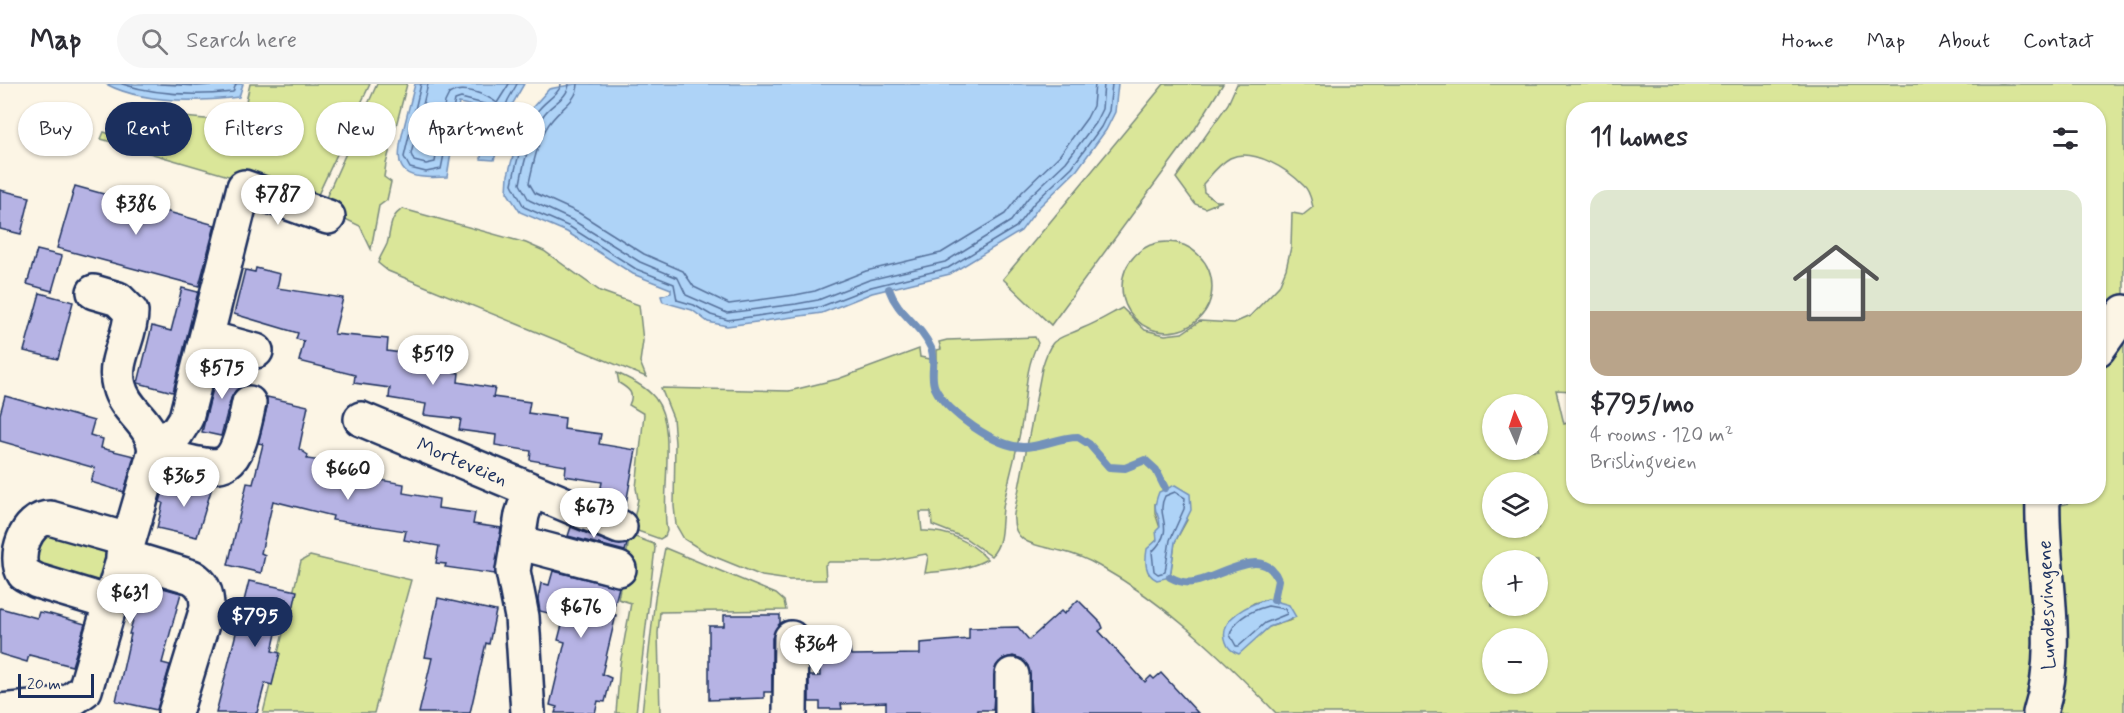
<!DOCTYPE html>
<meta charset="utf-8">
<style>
:root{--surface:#fff;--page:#f7f7f7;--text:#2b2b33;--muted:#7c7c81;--line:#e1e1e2;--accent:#1b2f5e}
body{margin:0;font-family:Mynerve,sans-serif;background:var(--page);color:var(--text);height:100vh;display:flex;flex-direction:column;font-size:22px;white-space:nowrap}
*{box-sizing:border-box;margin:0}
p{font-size:20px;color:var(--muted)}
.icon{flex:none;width:33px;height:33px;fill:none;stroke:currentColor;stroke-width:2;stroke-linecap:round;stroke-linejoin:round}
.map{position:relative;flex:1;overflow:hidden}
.details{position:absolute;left:1566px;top:18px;width:540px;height:402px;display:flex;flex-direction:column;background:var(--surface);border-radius:24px;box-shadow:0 2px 4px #0004}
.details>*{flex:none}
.banner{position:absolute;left:18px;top:18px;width:570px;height:54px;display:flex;gap:12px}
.needle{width:39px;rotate:357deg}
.controls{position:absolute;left:1482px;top:310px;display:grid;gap:12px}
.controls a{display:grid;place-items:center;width:66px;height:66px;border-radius:50%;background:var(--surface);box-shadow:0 2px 4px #0004;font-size:30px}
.scale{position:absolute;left:18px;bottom:15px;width:76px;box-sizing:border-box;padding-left:6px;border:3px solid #1b2f5e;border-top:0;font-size:16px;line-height:21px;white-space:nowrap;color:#1b2f5e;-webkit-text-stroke:4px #fcf5e5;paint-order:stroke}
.price{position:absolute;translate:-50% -51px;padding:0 14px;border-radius:21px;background:#fff;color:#222;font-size:20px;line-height:39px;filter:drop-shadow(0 2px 3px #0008)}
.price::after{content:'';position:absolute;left:50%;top:36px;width:18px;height:14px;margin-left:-9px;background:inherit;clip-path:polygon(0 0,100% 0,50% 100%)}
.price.selected{background:var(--accent);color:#fff}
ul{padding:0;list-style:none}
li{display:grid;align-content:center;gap:12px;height:318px;padding:0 24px}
li span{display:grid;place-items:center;height:186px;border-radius:18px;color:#555}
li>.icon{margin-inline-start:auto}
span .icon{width:108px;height:108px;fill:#fffc;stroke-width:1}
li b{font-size:26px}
h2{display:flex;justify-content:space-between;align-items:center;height:72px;padding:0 24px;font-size:26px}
.pill{padding:0 21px;border-radius:27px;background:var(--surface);box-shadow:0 2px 4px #0004;font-size:21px;line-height:54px}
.pill.selected{background:var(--accent);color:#fff}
header{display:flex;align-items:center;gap:36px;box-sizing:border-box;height:84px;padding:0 30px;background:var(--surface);border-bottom:2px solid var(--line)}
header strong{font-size:28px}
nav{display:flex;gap:33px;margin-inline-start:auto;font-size:21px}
.search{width:420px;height:54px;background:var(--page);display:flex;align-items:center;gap:15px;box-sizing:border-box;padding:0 21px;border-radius:33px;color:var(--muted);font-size:22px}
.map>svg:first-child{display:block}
.green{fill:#dae699;stroke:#7a8a7c;stroke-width:1.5;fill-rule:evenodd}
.water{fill:#aed3f7;stroke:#7391ba;stroke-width:1.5}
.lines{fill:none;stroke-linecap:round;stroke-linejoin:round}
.shore{stroke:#56719b;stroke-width:1.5}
.stream{stroke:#7391ba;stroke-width:8}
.building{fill:#b6b3e4;stroke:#1b2f5e;stroke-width:1.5}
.minor-casing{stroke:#1b2f5e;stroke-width:38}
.minor{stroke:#fcf5e5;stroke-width:33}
.labels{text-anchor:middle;stroke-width:6;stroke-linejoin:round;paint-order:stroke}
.street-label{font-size:20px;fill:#1b2f5e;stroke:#fcf5e5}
</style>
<header>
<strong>Map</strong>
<div class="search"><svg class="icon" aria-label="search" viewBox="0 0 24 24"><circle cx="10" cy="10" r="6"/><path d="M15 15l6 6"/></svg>Search here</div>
<nav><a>Home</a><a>Map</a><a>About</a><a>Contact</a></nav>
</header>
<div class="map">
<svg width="2124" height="629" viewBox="0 0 2124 629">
<rect width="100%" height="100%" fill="#fcf5e5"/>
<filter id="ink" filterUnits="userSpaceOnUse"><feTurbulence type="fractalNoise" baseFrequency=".0167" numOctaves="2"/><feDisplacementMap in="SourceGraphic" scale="12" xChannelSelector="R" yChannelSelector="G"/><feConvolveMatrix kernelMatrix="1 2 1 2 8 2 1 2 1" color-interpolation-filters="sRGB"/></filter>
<g filter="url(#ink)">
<g class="green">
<path d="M 250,0 L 370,0 L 315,117 L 101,55 L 104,48 L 116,52 L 128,42 L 131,21 C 143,30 204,36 219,35 C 230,34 237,29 245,22 Z"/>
<polygon points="377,0 407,0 386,80 384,93 391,98 387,116 379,122 371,165 360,142 337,131 325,116"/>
<polygon points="1164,0 1223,0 1195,45 1051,241 1003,195"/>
<path d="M 1237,0 L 2124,0 L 2124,214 L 2099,248 L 2098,26 L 1574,26 L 1573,307 L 1556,306 L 1564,340 L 1573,337 L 1574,412 L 2036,413 L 2039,487 L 2030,629 L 1276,629 C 1222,573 1167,520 1099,482 C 1087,475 1074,470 1061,467 C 1037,461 1011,461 1014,430 L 1042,284 C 1052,250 1056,257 1083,244 C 1096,239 1109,231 1122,224 L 1145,246 L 1165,251 L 1182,249 L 1200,237 L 1234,239 L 1250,232 L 1279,202 L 1286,185 L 1291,163 L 1292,129 L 1303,131 L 1313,123 C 1311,116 1310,107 1304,102 C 1289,86 1253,63 1230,74 C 1219,80 1211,91 1203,100 L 1204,108 L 1216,117 L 1222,117 L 1205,124 L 1195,120 L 1176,94 L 1228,20 ZM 1492,321 L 1538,321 L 1538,366 L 1492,366 ZM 1492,399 L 1538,399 L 1538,444 L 1492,444 ZM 1155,420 L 1187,436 L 1175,458 L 1171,487 L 1149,490 C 1145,477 1146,465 1157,456 L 1157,447 L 1160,444 L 1155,429 ZM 1492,477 L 1538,477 L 1538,522 L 1492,522 ZM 1268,515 L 1292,536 L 1269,543 L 1256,554 L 1231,535 L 1254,519 ZM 1492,555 L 1538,555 L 1538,600 L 1492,600 Z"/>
<path d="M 403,125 L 526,159 L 544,167 L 600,207 L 639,221 L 643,257 L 640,278 L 646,293 L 388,187 L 378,179 C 380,172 384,167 387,160 C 391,147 389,132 403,125 Z"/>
<circle cx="1167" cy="203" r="45"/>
<polygon points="2124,251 2124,629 2051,629 2050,424 2069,419 2059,413 2098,412 2099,288"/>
<path d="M 1035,253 L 1038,259 C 1026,282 1026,306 1023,331 C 1019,361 1010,389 1004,418 C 1000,436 1005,458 991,472 L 965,454 L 932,441 L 931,428 L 920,428 L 922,447 C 946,446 971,457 987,475 C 969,486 945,487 925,489 L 928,473 L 926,470 L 882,478 L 829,478 L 825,481 L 826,496 L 789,496 L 762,492 L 708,470 L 684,455 L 676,441 L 674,422 L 675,359 L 673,334 L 661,304 L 789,307 L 838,295 L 919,265 L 920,273 L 930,275 L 933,280 L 937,278 L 937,266 L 941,265 L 939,258 L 947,256 Z"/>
<path d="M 617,289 C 630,295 645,302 655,314 C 678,344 660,410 667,447 L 665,452 L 660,455 L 632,445 L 638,415 L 636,404 L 644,330 L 629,321 C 635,309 629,305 619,299 Z"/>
<polygon points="40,444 109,457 105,504 30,480"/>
<polygon points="630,451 654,460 655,464 636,629 616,629 620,580 631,519 618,515"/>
<polygon points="665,464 776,510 784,517 786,526 660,528 658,549 660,629 642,629 655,514"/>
<polygon points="310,472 411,496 374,629 263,629 301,477"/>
</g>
<g class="water">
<path d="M 106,0 L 243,0 L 239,13 C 197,18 144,20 106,0 Z"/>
<path d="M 415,0 L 524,0 L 513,19 L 494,76 L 481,75 L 483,24 L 459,19 L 447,93 C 405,95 392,91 403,47 C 407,31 411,16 415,0 Z"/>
<polygon points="575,0 1118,0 1115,28 1106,46 1077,86 1038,124 1021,147 950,190 872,209 822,229 727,242 708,238 692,226 663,218 661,212 671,209 671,205 633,190 567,148 520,128 507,108 508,91 520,45 532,24 549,5"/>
<path d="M 1175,401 L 1190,410 L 1191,426 L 1175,458 L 1170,493 L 1157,496 C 1144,490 1145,477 1147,465 L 1157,456 L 1156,447 L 1160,443 C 1160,425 1150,432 1159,408 Z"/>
<path d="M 1268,515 L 1289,521 L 1296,533 L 1269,543 L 1239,570 C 1233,568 1228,565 1226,558 C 1217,534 1250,520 1268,515 Z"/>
</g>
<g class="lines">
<g class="shore">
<path d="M 122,0 C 157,11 197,12 233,8 L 236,0"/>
<polyline points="160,0 197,2 228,0"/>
<polyline points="421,0 404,73 410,84 426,88 441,85 455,16 461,14 488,21 488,57 491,60 508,16 517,0"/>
<path d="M 428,0 L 411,70 L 414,77 L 426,80 L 435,78 L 445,18 L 449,10 C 463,1 485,10 497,19 L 509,0"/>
<path d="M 561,0 C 560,10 543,18 537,28 C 523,49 517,76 512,100 L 524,123 L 570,143 L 636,185 L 674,200 L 677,216 L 694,221 L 711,231 L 728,236 L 820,223 L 871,203 L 948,184 L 1016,143 L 1034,119 L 1072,83 L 1101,43 L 1109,27 L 1112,0"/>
<path d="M 569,0 C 568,15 550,20 543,32 C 530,52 524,77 520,100 L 529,116 L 574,137 L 640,178 L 678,194 L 686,211 L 727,229 L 796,220 L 818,216 L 869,196 L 945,178 L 1011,137 L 1028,114 L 1066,78 L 1095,39 L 1102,25 L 1104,0"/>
<path d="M 578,0 C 577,20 556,25 546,45 C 537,61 533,81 529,99 L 535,109 L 579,129 L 644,170 L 683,187 L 694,203 L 729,220 L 795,211 L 815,207 L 866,187 L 941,169 L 1005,130 L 1022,108 L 1059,72 L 1087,34 L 1093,22 L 1095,0"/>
<path d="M 1175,408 L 1185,414 L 1184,425 L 1170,456 L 1165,488 L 1158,490 L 1154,487 L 1152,468 C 1178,442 1154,434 1165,412 Z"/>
<path d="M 1268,522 L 1285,525 L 1287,530 L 1265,539 L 1239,562 L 1236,562 L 1230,551 C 1234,534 1253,526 1268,522 Z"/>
</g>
<g class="stream">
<path d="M 889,205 C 898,231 920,239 931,264 C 937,277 929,291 935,304 C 946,328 997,364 1024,363 C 1042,363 1059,353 1078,353 L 1089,360 L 1109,383 L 1125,384 L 1145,376 L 1156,386 L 1165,404"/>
<path d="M 1170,493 C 1179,498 1189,500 1198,497 C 1222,492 1264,460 1278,496 L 1274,516"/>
</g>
</g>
<g class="building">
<polygon points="458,29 479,33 474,64 452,60"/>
<polygon points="75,102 215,141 199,202 57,164"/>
<polygon points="0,106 30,113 21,150 0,145"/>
<polygon points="37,166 62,172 52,207 27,200"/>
<polygon points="256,184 280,190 277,204 343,214 334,250 388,255 387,267 423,272 423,277 429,278 428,284 459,289 458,298 495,304 493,313 530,318 528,329 565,334 564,345 601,350 599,360 636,366 625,425 599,414 602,398 565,392 566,382 530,376 531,367 495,361 496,351 459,346 461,335 424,331 426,320 389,314 390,304 354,299 355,291 299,277 304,257 296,255 298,249 234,230 245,186 255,188"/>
<polygon points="182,204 198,208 173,308 138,299 152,242 171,247"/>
<polygon points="40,209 73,218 58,275 24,267"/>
<polygon points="218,285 248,293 247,301 236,306 231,314 221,352 202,348"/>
<polygon points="5,312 94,337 90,351 103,355 101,364 134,372 124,408 91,398 95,384 0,357 0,330"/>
<polygon points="267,313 308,322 299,365 308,371 307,375 369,384 368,394 404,400 403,409 439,415 438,424 475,429 473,440 501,444 495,490 445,483 446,480 436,479 439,462 404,456 406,447 332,436 333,432 273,417 261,469 265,471 261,489 228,481 247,399 253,400 263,360 258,359 267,323"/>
<polygon points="186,397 213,400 197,453 157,444 163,419 160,418 165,400 184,405"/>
<polygon points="571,443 613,460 627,460 625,467 568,452"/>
<polygon points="553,487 619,503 612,531 616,531 602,590 611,594 605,618 598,617 595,629 555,629 557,623 550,621 565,558 558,556 564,533 540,527 538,515 541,499 549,501"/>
<polygon points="249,497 297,507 292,530 281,528 272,567 280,569 272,601 265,599 257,629 216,629"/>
<polygon points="159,503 181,509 162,579 170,581 157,626 116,617 131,550 129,550 141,508 157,512"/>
<polygon points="438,514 496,527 489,560 486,559 470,629 419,629 432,574 425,573"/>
<polygon points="1078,516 1101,539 1103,544 1099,547 1145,598 1151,592 1154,595 1161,589 1198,629 1031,629 1028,582 1022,575 1013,572 1003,575 996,582 993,626 977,626 977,629 886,629 886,618 841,620 842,625 820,625 820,618 809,618 809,592 820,592 819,565 850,564 851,571 920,570 920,559 969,555 969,544 1018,543 1029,556 1061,527 1064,530"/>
<polygon points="0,524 37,534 39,528 50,530 85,540 72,582 29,571 27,578 0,570"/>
<polygon points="724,531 780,531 780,539 772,554 772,608 764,608 764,614 709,616 709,542 724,542"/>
</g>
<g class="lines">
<defs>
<g id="minor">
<polyline points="208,254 256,267"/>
<polyline points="2098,265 2124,228"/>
<path id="s1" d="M 361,335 L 620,443"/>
<polyline points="154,356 176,350 186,334 244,103 328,133"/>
<path d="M 154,370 C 226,386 233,398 249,319"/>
<polyline points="517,458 619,485"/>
<path d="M 123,472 L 192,493 C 204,500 207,510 207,524 L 175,629"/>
<path d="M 110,519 L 37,497 L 24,490 C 13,474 25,434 50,434 L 128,456"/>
<polyline points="1012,591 1012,629"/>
<path d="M 0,627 L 64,621 L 85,606 L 155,367 C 153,338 125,328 119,302 C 112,276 131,254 131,228 L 118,215 L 94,208"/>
<polyline points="528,629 522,533 513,487 522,431 530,407"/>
<polyline points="790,629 791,554"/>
<path d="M 2040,629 C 2063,558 2040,485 2043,412"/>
</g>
</defs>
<use href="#minor" class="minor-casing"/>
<use href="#minor" class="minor"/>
</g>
</g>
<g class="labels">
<g class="street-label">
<text dy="7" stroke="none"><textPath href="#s1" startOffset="110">Morteveien</textPath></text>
<text transform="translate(2046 521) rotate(-92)" y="7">Lundesvingene</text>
</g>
</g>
</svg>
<div class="controls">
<a><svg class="needle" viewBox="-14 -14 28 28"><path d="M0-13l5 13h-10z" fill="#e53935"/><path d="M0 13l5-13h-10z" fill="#7c7c81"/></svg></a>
<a><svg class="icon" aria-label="layers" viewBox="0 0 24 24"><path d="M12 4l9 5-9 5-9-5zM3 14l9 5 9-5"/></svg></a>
<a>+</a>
<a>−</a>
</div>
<div class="scale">20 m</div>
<b class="price" style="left:278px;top:142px">$787</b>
<b class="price" style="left:136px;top:152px">$386</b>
<b class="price" style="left:433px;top:302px">$519</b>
<b class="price" style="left:222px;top:316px">$575</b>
<b class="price" style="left:348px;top:417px">$660</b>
<b class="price" style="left:184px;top:424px">$365</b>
<b class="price" style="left:594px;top:455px">$673</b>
<b class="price" style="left:130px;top:541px">$631</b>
<b class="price" style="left:581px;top:555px">$676</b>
<b class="price selected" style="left:255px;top:564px">$795</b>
<b class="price" style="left:816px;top:592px">$364</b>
<div class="banner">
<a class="pill">Buy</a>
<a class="pill selected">Rent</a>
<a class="pill">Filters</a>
<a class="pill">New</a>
<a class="pill">Apartment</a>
</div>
<section class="details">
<h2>11 homes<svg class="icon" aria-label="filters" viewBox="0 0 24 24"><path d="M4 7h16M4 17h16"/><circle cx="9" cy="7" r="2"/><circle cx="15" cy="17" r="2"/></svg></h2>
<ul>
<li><span style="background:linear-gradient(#dfe7d0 65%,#b9a48a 0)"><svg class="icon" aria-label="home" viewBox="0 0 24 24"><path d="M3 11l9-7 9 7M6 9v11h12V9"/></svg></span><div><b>$795/mo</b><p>4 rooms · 120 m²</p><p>Brislingveien</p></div></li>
</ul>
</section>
</div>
